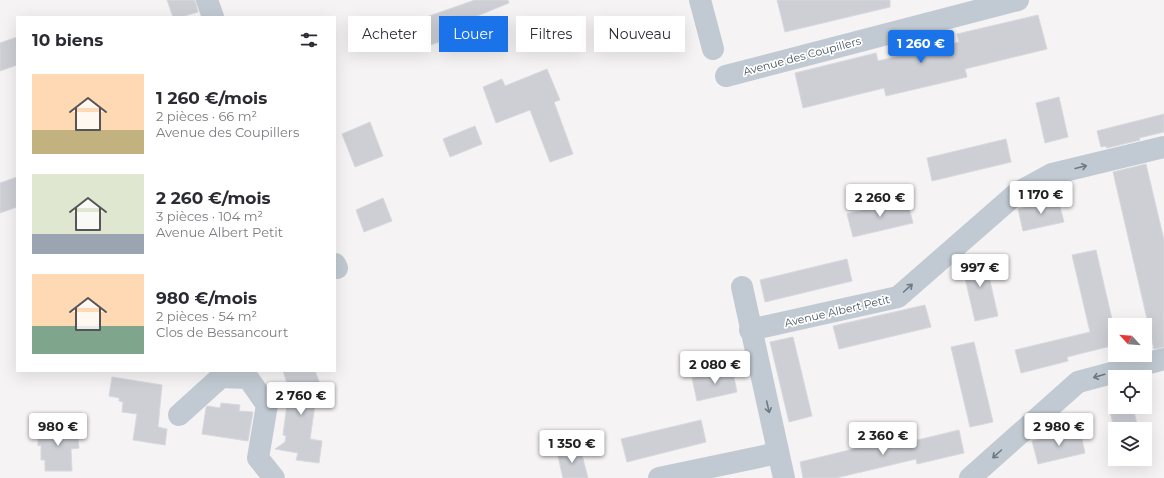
<!DOCTYPE html>
<html lang="fr">
<meta charset="utf-8">
<style>
:root{--surface:#fff;--page:#f2f2f3;--text:#2b2b33;--muted:#7c7c81;--accent:#1a73e8}
body{margin:0;font-family:Montserrat,sans-serif;background:var(--page);color:var(--text);height:100vh;display:flex;flex-direction:column;font-size:15px;white-space:nowrap}
*{box-sizing:border-box;margin:0}
p{font-size:13px;color:var(--muted)}
.icon{flex:none;width:22px;height:22px;fill:none;stroke:currentColor;stroke-width:2;stroke-linecap:round;stroke-linejoin:round}
.map{position:relative;flex:1;overflow:hidden}
.details{position:absolute;left:16px;top:16px;width:320px;height:356px;display:flex;flex-direction:column;background:var(--surface);border-radius:0px;box-shadow:0 4px 16px #0002}
.details>*{flex:none}
.banner{position:absolute;left:348px;top:16px;width:380px;height:36px;display:flex;gap:8px}
.needle{width:26px;rotate:296deg}
.buttons{position:absolute;left:1108px;top:318px;display:grid;gap:8px}
.buttons a{display:grid;place-items:center;width:44px;height:44px;border-radius:0px;background:var(--surface);box-shadow:0 4px 16px #0002;font-size:20px}
.price{position:absolute;translate:-50% -34px;padding:0 9px;border-radius:4px;background:#fff;color:#222;font-size:13px;line-height:26px;filter:drop-shadow(0 1px 2px #0008)}
.price::after{content:'';position:absolute;left:50%;top:24px;width:12px;height:9px;margin-left:-6px;background:inherit;clip-path:polygon(0 0,100% 0,50% 100%)}
.price.selected{background:var(--accent);color:#fff}
ul{padding:0;list-style:none}
li{display:flex;align-items:center;gap:12px;height:100px;padding:0 16px}
li span{display:grid;place-items:center;flex:none;width:112px;height:80px;border-radius:0px;color:#555}
li>.icon{margin-inline-start:auto}
span .icon{width:48px;height:48px;fill:#fffc;stroke-width:1}
li b{font-size:17px}
h2{display:flex;justify-content:space-between;align-items:center;height:48px;padding:0 16px;font-size:17px}
.chip{padding:0 14px;border-radius:0px;background:var(--surface);box-shadow:0 4px 16px #0002;font-size:14px;line-height:36px}
.chip.selected{background:var(--accent);color:#fff}
.map>svg:first-child{display:block}
.building{fill:#cdcfd5;stroke:#d7d9de}
.lines{fill:none;stroke-linecap:round;stroke-linejoin:round}
.minor{stroke:#c1cad2;stroke-width:22}
.oneway{stroke:#6e7983}
.labels{text-anchor:middle;stroke-width:3.5;stroke-linejoin:round;paint-order:stroke}
.street-label{font-size:11px;fill:#4a5661;stroke:#fff}
</style>
<div class="map">
<svg width="1164" height="478" viewBox="0 0 1164 478">
<rect width="100%" height="100%" fill="#f5f3f3"/>
<g class="building">
<polygon points="167,0 195,0 198,12 181,17 173,17"/>
<polygon points="475,0 508,0 509,3 455,25 458,36 424,47 415,21"/>
<polygon points="777,0 890,0 890,7 785,32"/>
<polygon points="1038,15 1047,49 965,69 967,77 886,96 884,88 803,108 795,73 876,53 878,61 959,42 957,34"/>
<polygon points="17,37 17,65 0,71 0,43"/>
<polygon points="547,69 560,100 554,102 573,154 550,162 530,110 496,123 483,87 502,79 505,86"/>
<polygon points="1059,97 1068,137 1045,143 1036,103"/>
<polygon points="1164,114 1164,132 1139,138 1140,140 1107,148 1106,146 1101,147 1097,131"/>
<polygon points="370,122 383,156 355,167 342,134"/>
<polygon points="475,126 482,144 450,157 443,139"/>
<polygon points="1006,139 1011,162 932,181 927,158"/>
<polygon points="1146,164 1164,240 1164,347 1154,349 1113,172"/>
<polygon points="17,177 17,207 0,213 0,183"/>
<polygon points="383,198 392,221 364,232 356,210"/>
<polygon points="1058,199 1064,222 1023,231 1018,209"/>
<polygon points="907,200 913,223 853,237 847,214"/>
<polygon points="1096,250 1115,332 1115,345 1067,357 1068,361 1021,373 1015,350 1090,332 1072,255"/>
<polygon points="984,255 998,316 975,321 961,261"/>
<polygon points="847,259 852,281 765,302 760,280"/>
<polygon points="925,305 931,327 839,349 833,326"/>
<polygon points="793,337 812,416 789,422 770,342"/>
<polygon points="974,342 993,422 970,427 951,347"/>
<polygon points="732,368 737,392 697,401 692,378"/>
<polygon points="283,371 315,371 322,389 317,391 310,439 322,441 319,463 296,460 298,453 275,449 285,442 286,436 283,435 289,389"/>
<polygon points="112,377 162,385 158,427 167,429 165,445 133,440 137,414 122,412 123,402 119,401 119,398 109,396"/>
<polygon points="221,403 240,405 239,411 253,412 248,441 202,434 206,408 207,406 220,408"/>
<polygon points="1109,407 1133,407 1138,429 1114,429"/>
<polygon points="701,420 706,442 627,462 621,439"/>
<polygon points="71,426 71,428 77,428 79,448 71,449 72,471 45,471 45,460 41,460 41,445 38,446 38,427"/>
<polygon points="959,430 964,453 917,464 916,459 836,478 803,478 800,462 895,439 897,445"/>
<polygon points="1080,430 1085,453 1038,464 1032,441"/>
<polygon points="580,447 588,478 563,478 557,452"/>
</g>
<g class="lines">
<g class="minor">
<polyline points="207,0 213,17"/>
<polyline points="700,0 713,49"/>
<polyline points="726,76 1018,0"/>
<polyline points="335,264 337,268"/>
<polyline points="742,287 784,478"/>
<polyline points="750,330 898,297 1017,193 1052,174 1164,147"/>
<polyline points="179,415 221,377 248,378 267,405 258,458 274,478"/>
<polyline points="659,478 778,453"/>
<polyline points="970,478 1078,382 1164,359"/>
</g>
</g>
<defs><path id="oneway-shaft" d="M-6 0H5M1.5-3L5.5 0L1.5 3" fill="none" stroke-width="1.6" stroke-linecap="round" stroke-linejoin="round"/></defs>
<g class="oneway">
<use href="#oneway-shaft" transform="translate(1081 167) rotate(-14)"/>
<use href="#oneway-shaft" transform="translate(908 288) rotate(-42)"/>
<use href="#oneway-shaft" transform="translate(1099 376) rotate(164)"/>
<use href="#oneway-shaft" transform="translate(768 407) rotate(77)"/>
<use href="#oneway-shaft" transform="translate(997 454) rotate(138)"/>
</g>
<g class="labels">
<g class="street-label">
<text transform="translate(802 56) rotate(-15)" y="4">Avenue des Coupillers</text>
<text transform="translate(837 311) rotate(-13)" y="4">Avenue Albert Petit</text>
</g>
</g>
</svg>
<div class="buttons">
<a><svg class="needle" viewBox="-14 -14 28 28"><path d="M0-13l5 13h-10z" fill="#e53935"/><path d="M0 13l5-13h-10z" fill="#7c7c81"/></svg></a>
<a><svg class="icon" aria-label="locate" viewBox="0 0 24 24"><circle cx="12" cy="12" r="6"/><path d="M12 2v4M12 18v4M2 12h4M18 12h4"/></svg></a>
<a><svg class="icon" aria-label="layers" viewBox="0 0 24 24"><path d="M12 4l9 5-9 5-9-5zM3 14l9 5 9-5"/></svg></a>
</div>
<b class="price selected" style="left:921px;top:64px">1 260 €</b>
<b class="price" style="left:1041px;top:215px">1 170 €</b>
<b class="price" style="left:880px;top:218px">2 260 €</b>
<b class="price" style="left:980px;top:288px">997 €</b>
<b class="price" style="left:715px;top:385px">2 080 €</b>
<b class="price" style="left:301px;top:416px">2 760 €</b>
<b class="price" style="left:58px;top:447px">980 €</b>
<b class="price" style="left:1059px;top:447px">2 980 €</b>
<b class="price" style="left:883px;top:456px">2 360 €</b>
<b class="price" style="left:572px;top:464px">1 350 €</b>
<div class="banner">
<a class="chip">Acheter</a>
<a class="chip selected">Louer</a>
<a class="chip">Filtres</a>
<a class="chip">Nouveau</a>
</div>
<section class="details">
<h2>10 biens<svg class="icon" aria-label="filters" viewBox="0 0 24 24"><path d="M4 7h16M4 17h16"/><circle cx="9" cy="7" r="2"/><circle cx="15" cy="17" r="2"/></svg></h2>
<ul>
<li><span style="background:linear-gradient(#ffd9b3 70%,#c2b280 0)"><svg class="icon" aria-label="home" viewBox="0 0 24 24"><path d="M3 11l9-7 9 7M6 9v11h12V9"/></svg></span><div><b>1 260 €/mois</b><p>2 pièces · 66 m²</p><p>Avenue des Coupillers</p></div></li>
<li><span style="background:linear-gradient(#dfe7d0 75%,#9aa5b1 0)"><svg class="icon" aria-label="home" viewBox="0 0 24 24"><path d="M3 11l9-7 9 7M6 9v11h12V9"/></svg></span><div><b>2 260 €/mois</b><p>3 pièces · 104 m²</p><p>Avenue Albert Petit</p></div></li>
<li><span style="background:linear-gradient(#ffd9b3 65%,#7fa58c 0)"><svg class="icon" aria-label="home" viewBox="0 0 24 24"><path d="M3 11l9-7 9 7M6 9v11h12V9"/></svg></span><div><b>980 €/mois</b><p>2 pièces · 54 m²</p><p>Clos de Bessancourt</p></div></li>
</ul>
</section>
</div>
